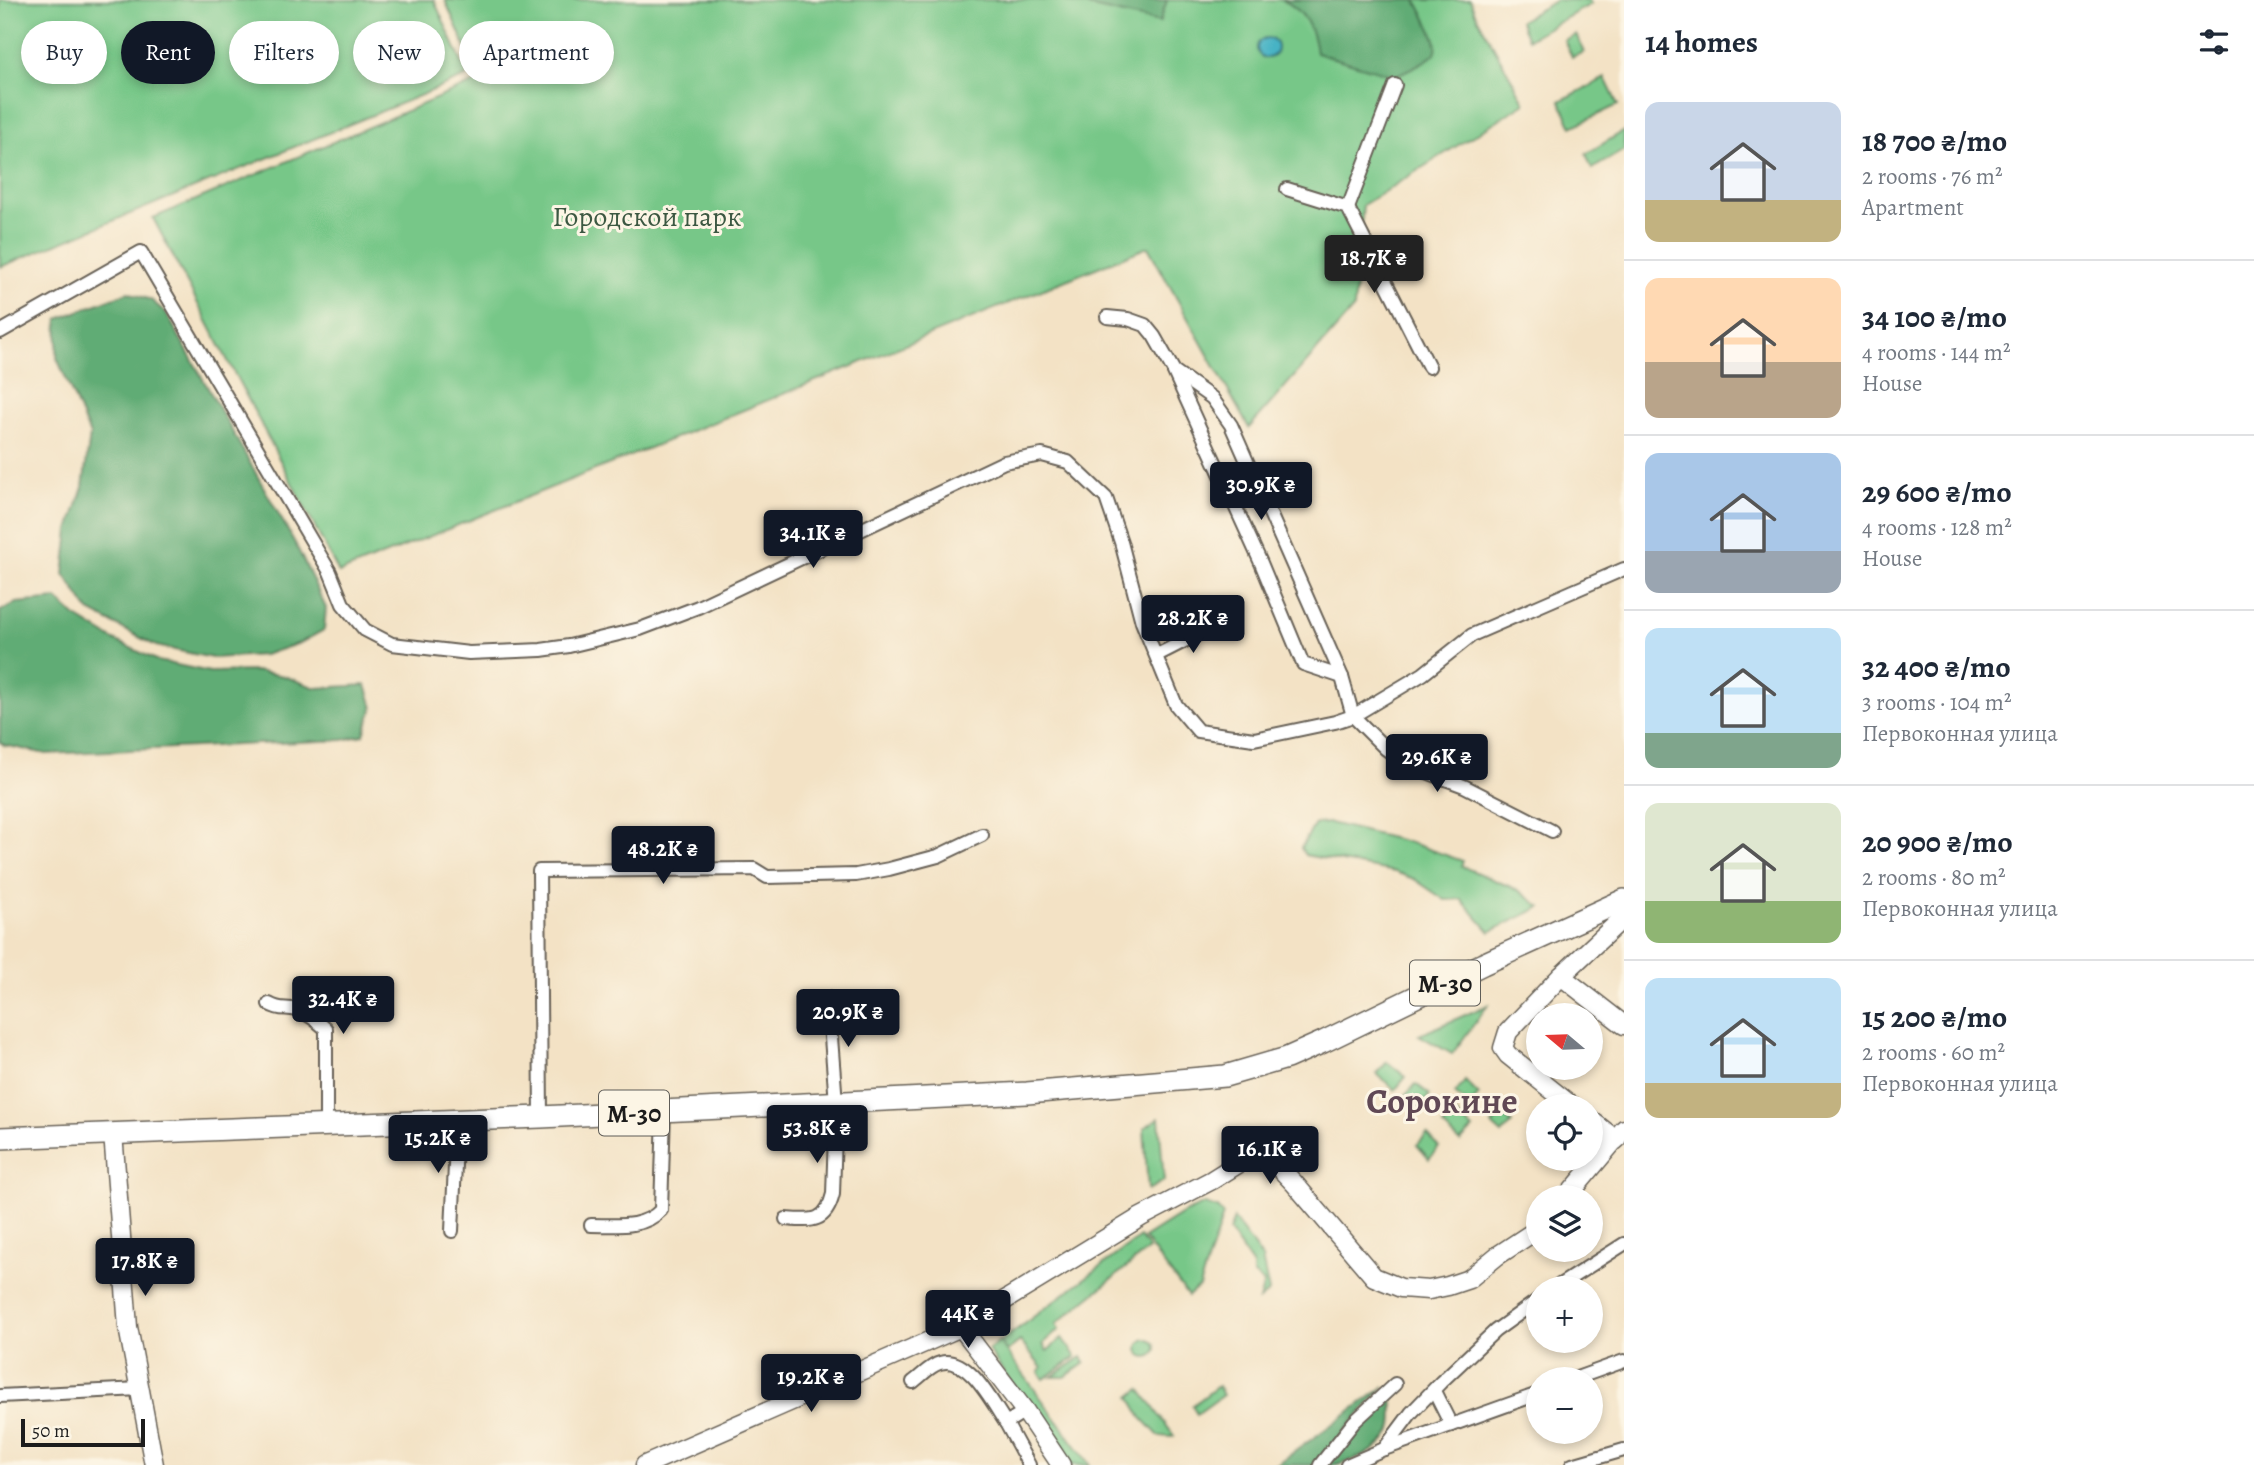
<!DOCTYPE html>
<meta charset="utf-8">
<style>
:root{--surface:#fff;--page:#f6f6f7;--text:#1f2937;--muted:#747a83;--line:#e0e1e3;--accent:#111827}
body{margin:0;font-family:Alegreya,serif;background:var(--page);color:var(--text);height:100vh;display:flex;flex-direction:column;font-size:26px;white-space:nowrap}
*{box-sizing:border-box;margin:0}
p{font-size:23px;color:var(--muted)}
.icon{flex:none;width:38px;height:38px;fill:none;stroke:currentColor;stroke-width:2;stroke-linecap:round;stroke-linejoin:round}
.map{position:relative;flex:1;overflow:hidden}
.drawer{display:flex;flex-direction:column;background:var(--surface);width:630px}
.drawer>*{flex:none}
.hud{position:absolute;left:21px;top:21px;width:665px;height:63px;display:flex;gap:14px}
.needle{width:46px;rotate:289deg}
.controls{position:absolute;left:1526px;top:1003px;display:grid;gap:14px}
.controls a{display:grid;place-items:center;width:77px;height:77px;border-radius:50%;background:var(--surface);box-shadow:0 4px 10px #0003;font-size:35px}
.scale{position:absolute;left:21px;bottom:18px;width:124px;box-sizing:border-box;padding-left:7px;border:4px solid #1c1c1c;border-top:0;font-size:19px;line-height:24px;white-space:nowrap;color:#1c1c1c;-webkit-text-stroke:5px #fcf5e5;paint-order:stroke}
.price{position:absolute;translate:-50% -60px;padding:0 16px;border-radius:7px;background:var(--accent);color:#fff;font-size:23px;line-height:46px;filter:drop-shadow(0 2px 4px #0008)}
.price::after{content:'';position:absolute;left:50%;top:42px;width:21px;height:16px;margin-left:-10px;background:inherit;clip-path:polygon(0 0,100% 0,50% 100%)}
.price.on{background:#222;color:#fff}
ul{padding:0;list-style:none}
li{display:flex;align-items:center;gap:21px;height:175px;padding:0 21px}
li+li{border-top:2px solid var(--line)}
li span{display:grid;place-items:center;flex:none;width:196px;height:140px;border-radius:14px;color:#555}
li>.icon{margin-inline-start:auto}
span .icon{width:84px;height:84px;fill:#fffc;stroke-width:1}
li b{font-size:30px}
h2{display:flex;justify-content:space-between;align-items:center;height:84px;padding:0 21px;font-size:30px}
.tag{padding:0 24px;border-radius:32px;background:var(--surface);box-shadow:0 4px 10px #0003;font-size:24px;line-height:63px}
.tag.on{background:var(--accent);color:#fff}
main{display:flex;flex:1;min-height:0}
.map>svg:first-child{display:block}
.green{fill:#77c788;stroke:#4a7252;stroke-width:2}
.forest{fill:#61ac74;stroke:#3e6448;stroke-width:2}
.water{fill:#47b3c5;stroke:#326870;stroke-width:2}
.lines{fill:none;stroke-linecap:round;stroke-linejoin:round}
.minor-casing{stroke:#676157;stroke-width:16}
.secondary-casing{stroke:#676157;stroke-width:21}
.trunk-casing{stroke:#676157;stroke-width:24}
.minor{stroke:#fff;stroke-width:12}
.secondary{stroke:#fff;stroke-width:18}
.trunk{stroke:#fff;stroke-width:21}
.labels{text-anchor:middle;stroke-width:6;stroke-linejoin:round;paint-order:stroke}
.shield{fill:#fcf5e5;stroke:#5f5d58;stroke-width:2}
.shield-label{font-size:26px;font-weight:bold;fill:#1c1c1c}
.park-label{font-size:28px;fill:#3c5842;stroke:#fcf5e5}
.district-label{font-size:35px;font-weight:bold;fill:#604855;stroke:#fcf5e5}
</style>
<main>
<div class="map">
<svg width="1624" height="1465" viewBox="0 0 1624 1465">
<rect width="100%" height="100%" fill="#fcf5e5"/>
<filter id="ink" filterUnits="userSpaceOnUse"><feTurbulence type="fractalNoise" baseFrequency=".0143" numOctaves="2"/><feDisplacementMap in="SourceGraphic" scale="14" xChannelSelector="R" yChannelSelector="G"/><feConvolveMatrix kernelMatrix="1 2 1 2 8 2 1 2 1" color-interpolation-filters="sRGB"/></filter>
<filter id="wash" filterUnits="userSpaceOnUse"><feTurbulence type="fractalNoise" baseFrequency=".00686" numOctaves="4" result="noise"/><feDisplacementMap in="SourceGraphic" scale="28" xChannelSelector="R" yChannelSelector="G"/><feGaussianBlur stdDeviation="1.57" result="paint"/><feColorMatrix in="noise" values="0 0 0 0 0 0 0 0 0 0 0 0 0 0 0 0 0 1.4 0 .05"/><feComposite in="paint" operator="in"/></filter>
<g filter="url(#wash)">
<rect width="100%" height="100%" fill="#f3e2c5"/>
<g class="green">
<polygon points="0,0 434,0 468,76 0,267"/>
<polygon points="445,0 1470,0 1476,15 1525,103 1363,205 1354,308 1249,428 1148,247 339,573 153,218 480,80"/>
<polygon points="1557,0 1589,0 1591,4 1528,39 1520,21"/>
<polygon points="1576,34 1584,52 1572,57 1564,40"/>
<polygon points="1605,78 1618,105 1572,127 1560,101"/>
<polygon points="1624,131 1624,150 1592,169 1586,154"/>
<polygon points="1330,823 1408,842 1463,861 1461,866 1518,890 1541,907 1490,932 1461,899 1445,900 1414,879 1395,872 1305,855 1301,848 1315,824"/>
<polygon points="1488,1005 1452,1054 1419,1035"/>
<polygon points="1387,1062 1406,1077 1395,1090 1377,1074"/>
<polygon points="1465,1081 1479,1095 1469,1106 1455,1094"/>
<polygon points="1416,1084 1430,1095 1418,1109 1405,1096"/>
<polygon points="1454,1112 1473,1129 1460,1142 1443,1126"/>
<polygon points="1501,1115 1512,1123 1502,1134 1492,1125"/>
<polygon points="1159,1118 1164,1181 1148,1190 1144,1128"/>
<polygon points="1427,1134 1439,1147 1429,1159 1417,1145"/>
<polygon points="1205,1204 1217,1208 1223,1215 1199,1287 1188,1296 1144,1238 1182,1214"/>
<polygon points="1234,1219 1262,1258 1269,1292 1259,1300 1264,1283 1253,1274 1253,1266 1229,1231"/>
<polygon points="1140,1237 1149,1249 1056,1324 1059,1330 1043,1344 1047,1351 1062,1338 1076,1357 1044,1379 1039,1372 1042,1368 1020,1341 1007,1351 1000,1342"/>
<circle cx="1147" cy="1348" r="9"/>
<polygon points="999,1341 1090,1465 1069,1465 988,1350"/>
<polygon points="1082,1357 1085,1363 1065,1377 1052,1377"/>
<polygon points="1218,1386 1223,1395 1197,1414 1192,1406"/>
<polygon points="1140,1389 1174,1436 1172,1437 1159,1436 1142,1418 1130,1397"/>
</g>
<g class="forest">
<polygon points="1060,0 1167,0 1160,22"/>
<path d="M 1282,0 L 1416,0 C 1421,11 1442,43 1435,53 C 1430,61 1404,71 1395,76 L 1316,53 C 1313,29 1305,10 1282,0 Z"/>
<polygon points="128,292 151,300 166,313 296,545 326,608 324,630 300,643 264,655 212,658 156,646 89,611 64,574 69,530 83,487 90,435 57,358 58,319"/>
<polygon points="57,599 75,616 114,640 158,661 210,672 255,671 284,676 316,688 366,685 373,707 364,735 343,740 46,754 4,745 0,742 0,611 16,603"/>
<polygon points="1385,1386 1314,1465 1276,1465"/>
<path d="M 1392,1390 C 1392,1402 1395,1419 1391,1430 C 1382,1452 1347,1465 1324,1465 L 1356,1426 Z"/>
</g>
<circle class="water" cx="1267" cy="48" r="10"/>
</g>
<g filter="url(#ink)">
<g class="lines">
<defs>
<g id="minor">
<polyline points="1287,189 1348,208 1395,85"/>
<polyline points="1348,208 1429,367"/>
<polyline points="1107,317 1128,319 1145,325 1154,336 1174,371 1212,398 1231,425 1342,677 1353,716 1386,749 1408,765 1464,786 1552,831"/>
<polyline points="0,332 141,252 330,572 343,604 365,630 392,644 469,653 541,650 569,646 640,629 698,607 1004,462 1042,455 1068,462 1106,498 1121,542 1142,622 1176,705 1198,731 1254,739 1335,722 1353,716 1423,674 1472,635 1624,569"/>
<polyline points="1174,372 1261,563 1303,664 1342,677"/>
<polyline points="1157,655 1214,626"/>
<path d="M 269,1004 C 281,1011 285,1007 297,1010 C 308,1013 317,1021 326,1029 L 326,1125"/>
<polyline points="541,1117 539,871 754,869 767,877 856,875 889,869 938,856 982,835"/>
<path d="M 786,1219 C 812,1221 826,1223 833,1194 L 836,1103 L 828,998"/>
<path d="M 591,1225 C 616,1225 643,1229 661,1210 L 664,1111"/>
<polyline points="452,1231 457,1120"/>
<polyline points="1555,1288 1624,1244"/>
<polyline points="1574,1379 1624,1361"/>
<path d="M 913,1382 C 921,1376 931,1365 940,1363 C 968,1354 993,1404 1006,1423 L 1025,1411"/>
<polyline points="1434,1391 1451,1425"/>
<polyline points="0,1396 140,1389"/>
<polyline points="1006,1423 1029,1465"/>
<polyline points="1384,1449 1538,1394"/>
<polyline points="1320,1465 1354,1422 1395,1384"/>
<polyline points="1347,1465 1384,1449 1411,1413 1441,1382 1495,1331 1538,1300"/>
<polyline points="1572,1465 1624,1450"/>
</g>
<g id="secondary">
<polyline points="1561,976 1624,1025"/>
<polyline points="1572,1106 1508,1055 1503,1048 1508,1032 1561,976 1624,917"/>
<polyline points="1591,1120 1616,1140"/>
<polyline points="113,1133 128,1327 154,1465"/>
<polyline points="1567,1197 1624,1129"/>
<polyline points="961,1327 1025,1411 1061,1465"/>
<polyline points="645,1465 961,1327 1141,1217 1212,1180 1252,1155 1271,1159 1294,1183 1374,1277 1401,1288 1429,1290 1448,1286 1469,1279 1497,1256 1538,1229"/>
</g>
<polyline id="trunk" points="0,1138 541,1117 1027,1093 1225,1076 1287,1058 1323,1042 1483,964 1624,900"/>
</defs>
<use href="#minor" class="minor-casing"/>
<use href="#secondary" class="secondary-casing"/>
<use href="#trunk" class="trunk-casing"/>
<use href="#minor" class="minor"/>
<use href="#secondary" class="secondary"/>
<use href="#trunk" class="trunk"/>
</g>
</g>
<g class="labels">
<g class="shield">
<rect x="1410" y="960.5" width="70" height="45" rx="5"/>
<rect x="599" y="1090.5" width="70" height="45" rx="5"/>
</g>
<g class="shield-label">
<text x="1445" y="992">М-30</text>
<text x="634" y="1122">М-30</text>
</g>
<g class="park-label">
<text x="647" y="226">Городской парк</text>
</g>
<g class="district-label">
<text x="1442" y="1113">Сорокине</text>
</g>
</g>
</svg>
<div class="controls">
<a><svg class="needle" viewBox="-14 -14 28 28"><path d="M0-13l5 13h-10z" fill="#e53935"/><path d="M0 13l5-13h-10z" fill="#747a83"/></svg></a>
<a><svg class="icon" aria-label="locate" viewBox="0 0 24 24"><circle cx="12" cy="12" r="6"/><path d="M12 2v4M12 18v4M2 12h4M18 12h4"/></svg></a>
<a><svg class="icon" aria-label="layers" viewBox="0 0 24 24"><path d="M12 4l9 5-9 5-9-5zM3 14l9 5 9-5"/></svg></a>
<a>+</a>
<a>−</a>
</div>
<div class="scale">50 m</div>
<b class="price on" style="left:1374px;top:295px">18.7K ₴</b>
<b class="price" style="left:1261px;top:522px">30.9K ₴</b>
<b class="price" style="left:813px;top:570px">34.1K ₴</b>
<b class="price" style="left:1193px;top:655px">28.2K ₴</b>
<b class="price" style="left:1437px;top:794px">29.6K ₴</b>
<b class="price" style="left:663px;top:886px">48.2K ₴</b>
<b class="price" style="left:343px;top:1036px">32.4K ₴</b>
<b class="price" style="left:848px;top:1049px">20.9K ₴</b>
<b class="price" style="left:817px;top:1165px">53.8K ₴</b>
<b class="price" style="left:438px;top:1175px">15.2K ₴</b>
<b class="price" style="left:1270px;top:1186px">16.1K ₴</b>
<b class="price" style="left:145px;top:1298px">17.8K ₴</b>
<b class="price" style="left:968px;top:1350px">44K ₴</b>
<b class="price" style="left:811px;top:1414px">19.2K ₴</b>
<div class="hud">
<a class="tag">Buy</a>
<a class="tag on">Rent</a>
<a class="tag">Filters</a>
<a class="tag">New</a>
<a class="tag">Apartment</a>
</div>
</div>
<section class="drawer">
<h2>14 homes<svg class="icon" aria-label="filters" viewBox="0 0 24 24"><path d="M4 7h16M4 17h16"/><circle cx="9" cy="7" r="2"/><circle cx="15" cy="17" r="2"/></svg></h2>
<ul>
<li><span style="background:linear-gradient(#c9d6e8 70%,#c2b280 0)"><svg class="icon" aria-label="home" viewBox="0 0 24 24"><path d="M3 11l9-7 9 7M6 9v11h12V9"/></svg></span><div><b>18 700 ₴/mo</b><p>2 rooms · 76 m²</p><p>Apartment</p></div></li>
<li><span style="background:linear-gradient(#ffd9b3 60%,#b9a48a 0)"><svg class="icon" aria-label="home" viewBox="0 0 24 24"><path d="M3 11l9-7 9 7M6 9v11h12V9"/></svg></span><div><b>34 100 ₴/mo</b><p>4 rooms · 144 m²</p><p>House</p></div></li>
<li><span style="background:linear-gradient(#a9c7e8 70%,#9aa5b1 0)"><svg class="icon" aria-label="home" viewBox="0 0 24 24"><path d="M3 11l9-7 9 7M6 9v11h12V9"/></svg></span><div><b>29 600 ₴/mo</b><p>4 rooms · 128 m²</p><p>House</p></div></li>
<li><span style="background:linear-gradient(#bfe0f5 75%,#7fa58c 0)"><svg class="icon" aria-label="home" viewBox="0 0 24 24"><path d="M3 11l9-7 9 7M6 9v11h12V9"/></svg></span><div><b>32 400 ₴/mo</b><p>3 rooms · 104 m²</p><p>Первоконная улица</p></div></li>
<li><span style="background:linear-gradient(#dfe7d0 70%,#8fb573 0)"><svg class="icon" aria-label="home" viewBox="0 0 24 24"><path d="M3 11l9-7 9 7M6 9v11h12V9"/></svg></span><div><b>20 900 ₴/mo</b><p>2 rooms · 80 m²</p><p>Первоконная улица</p></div></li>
<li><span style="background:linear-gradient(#bfe0f5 75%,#c2b280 0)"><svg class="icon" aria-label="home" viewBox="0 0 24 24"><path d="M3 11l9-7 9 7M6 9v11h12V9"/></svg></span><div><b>15 200 ₴/mo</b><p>2 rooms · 60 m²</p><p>Первоконная улица</p></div></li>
</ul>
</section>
</main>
